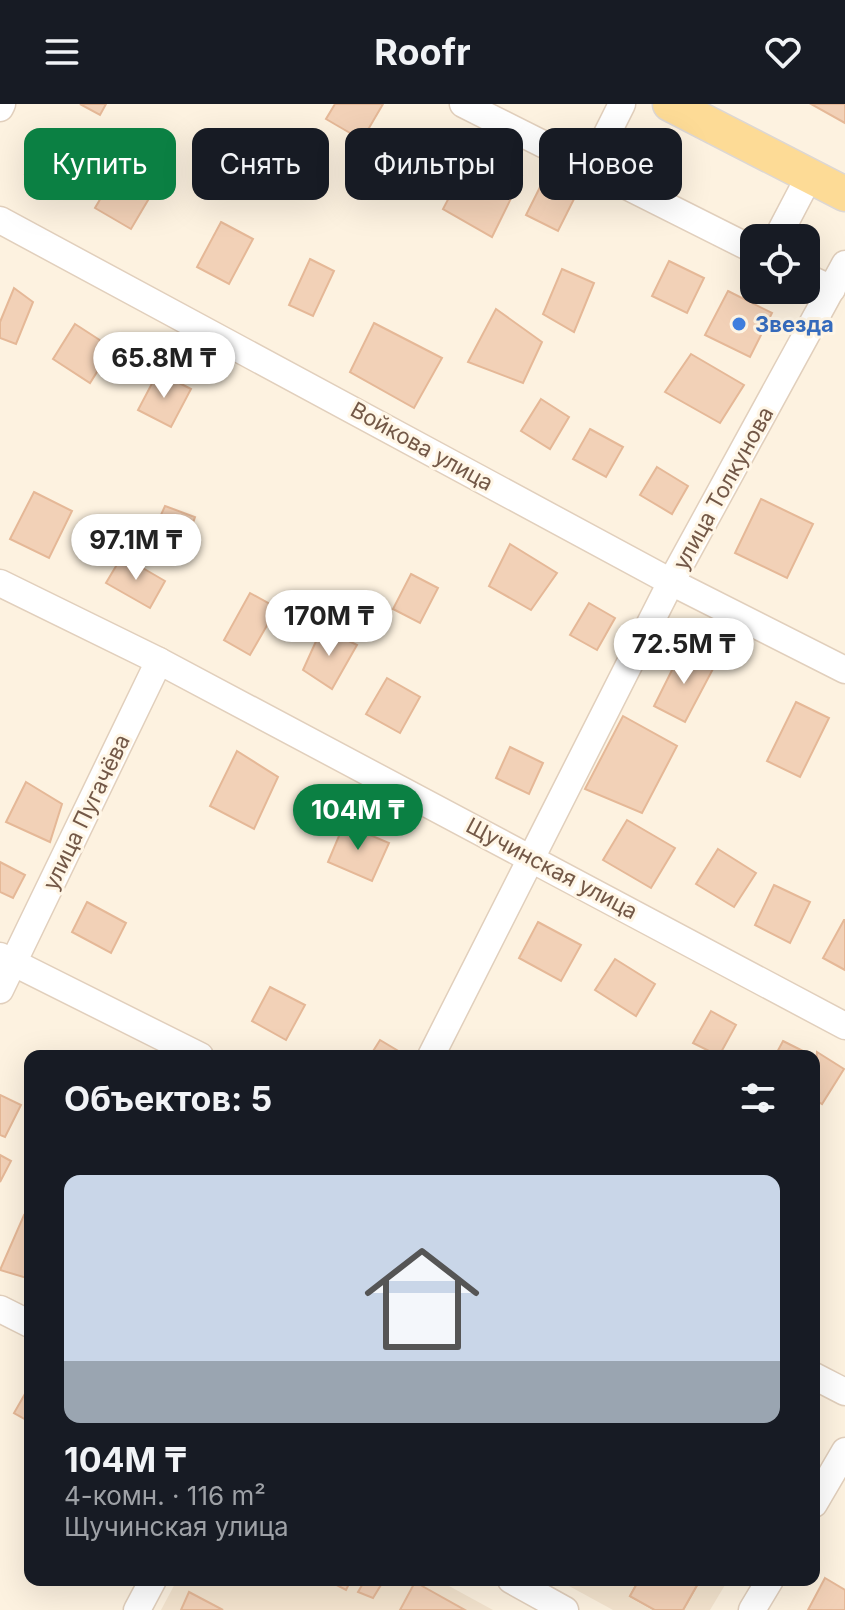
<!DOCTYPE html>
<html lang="ru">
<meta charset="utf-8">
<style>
:root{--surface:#171b24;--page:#242831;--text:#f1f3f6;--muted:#9ea1a6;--line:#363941;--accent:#0b8043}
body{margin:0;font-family:Inter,sans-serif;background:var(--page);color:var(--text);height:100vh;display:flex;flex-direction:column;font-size:30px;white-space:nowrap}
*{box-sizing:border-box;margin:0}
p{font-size:26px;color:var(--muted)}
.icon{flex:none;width:44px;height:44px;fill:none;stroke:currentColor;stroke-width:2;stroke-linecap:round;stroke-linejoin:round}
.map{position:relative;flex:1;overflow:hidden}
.panel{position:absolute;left:24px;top:946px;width:796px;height:536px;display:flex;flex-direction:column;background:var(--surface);border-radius:16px;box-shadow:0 8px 32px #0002}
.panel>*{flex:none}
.hud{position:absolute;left:24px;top:24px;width:798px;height:72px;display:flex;gap:16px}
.tools{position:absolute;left:740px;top:120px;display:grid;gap:16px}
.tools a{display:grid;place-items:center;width:80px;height:80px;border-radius:16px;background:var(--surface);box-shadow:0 8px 32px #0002;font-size:40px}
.price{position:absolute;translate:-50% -68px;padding:0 18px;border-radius:28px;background:#fff;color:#222;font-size:26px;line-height:52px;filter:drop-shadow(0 2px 4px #0008)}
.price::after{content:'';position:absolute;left:50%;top:48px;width:24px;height:18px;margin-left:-12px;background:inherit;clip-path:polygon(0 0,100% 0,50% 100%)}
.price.active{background:var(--accent);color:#fff}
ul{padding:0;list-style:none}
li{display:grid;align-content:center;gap:16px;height:424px;padding:0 40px}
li+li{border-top:2px solid var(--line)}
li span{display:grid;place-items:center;height:248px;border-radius:16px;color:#555}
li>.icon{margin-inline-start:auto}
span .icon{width:144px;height:144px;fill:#fffc;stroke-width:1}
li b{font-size:34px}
h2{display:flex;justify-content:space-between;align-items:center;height:96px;padding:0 40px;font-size:34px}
.chip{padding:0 28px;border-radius:16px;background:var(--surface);box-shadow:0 8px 32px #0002;font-size:28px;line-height:72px}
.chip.active{background:var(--accent);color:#fff}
header{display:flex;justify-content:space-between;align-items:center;height:104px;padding:0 40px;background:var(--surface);font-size:36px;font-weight:700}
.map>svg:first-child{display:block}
.residential{fill:#f4e4ce}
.building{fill:#f2d1b7;stroke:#e5b897;stroke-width:2}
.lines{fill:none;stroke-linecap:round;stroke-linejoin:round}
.minor-casing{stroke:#e1cfbc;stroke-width:29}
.major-casing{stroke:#ddd7d3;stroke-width:37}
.minor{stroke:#fff;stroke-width:26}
.major{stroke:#fddb96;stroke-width:34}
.shop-dot{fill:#3f7fe0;stroke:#fff6e6;stroke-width:3}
.labels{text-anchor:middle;stroke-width:6;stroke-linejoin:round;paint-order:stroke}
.shop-label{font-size:22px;font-weight:bold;fill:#366cbe;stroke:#fff6e6;text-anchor:start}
.street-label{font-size:22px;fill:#735847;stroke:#fff6e6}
</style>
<header><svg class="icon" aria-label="menu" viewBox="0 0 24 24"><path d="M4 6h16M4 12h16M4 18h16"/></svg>Roofr<svg class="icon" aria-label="heart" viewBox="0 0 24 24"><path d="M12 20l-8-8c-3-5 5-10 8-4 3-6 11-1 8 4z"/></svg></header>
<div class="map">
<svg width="845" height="1506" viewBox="0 0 845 1506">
<rect width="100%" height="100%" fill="#fdf2e0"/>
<g class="residential">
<polygon points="177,1476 438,1476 493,1506 161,1506"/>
<polygon points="558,1476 728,1476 710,1506 613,1506"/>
</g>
<g class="building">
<polygon points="80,0 106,0 100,11"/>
<polygon points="335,0 383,0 362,36 326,15"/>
<polygon points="811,0 845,0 845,19"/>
<polygon points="42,38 78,57 61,89 25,70"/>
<polygon points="476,42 522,72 492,133 443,105"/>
<polygon points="115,70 151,91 131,125 95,104"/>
<polygon points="544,75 576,91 558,127 526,111"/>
<polygon points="221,118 253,135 229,180 197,163"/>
<polygon points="310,155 334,167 313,212 289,201"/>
<polygon points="669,157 704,174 687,209 652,192"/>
<polygon points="562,165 594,179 574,228 543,210"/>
<polygon points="14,184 33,198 16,240 0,234 0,218"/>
<polygon points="728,187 772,209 750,253 705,231"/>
<polygon points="496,205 542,238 523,279 468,258"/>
<polygon points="374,219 442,254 414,304 350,268"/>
<polygon points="75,220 112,244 90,279 53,255"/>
<polygon points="691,250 744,281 720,319 665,288"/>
<polygon points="158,268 191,285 171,323 138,306"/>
<polygon points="541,295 569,313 550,345 521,327"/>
<polygon points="590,325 623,343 606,373 573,355"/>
<polygon points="657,363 688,382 672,410 640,391"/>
<polygon points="34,388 72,407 49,454 10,435"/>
<polygon points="761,395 813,420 787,474 735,449"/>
<polygon points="165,402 195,413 183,447 151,433"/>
<polygon points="510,440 557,469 531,506 489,482"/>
<polygon points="122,452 165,477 150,504 106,479"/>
<polygon points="411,470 438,484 420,519 393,505"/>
<polygon points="250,489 277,504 250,551 224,536"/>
<polygon points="589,499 615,514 597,546 570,531"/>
<polygon points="322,524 357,541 332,585 303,566"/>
<polygon points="682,546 714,563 685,618 654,602"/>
<polygon points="387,574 420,593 400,629 366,610"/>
<polygon points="796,598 829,614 800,673 767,657"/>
<polygon points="623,612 677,642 642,709 585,685"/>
<polygon points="510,643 543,659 529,690 496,674"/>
<polygon points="237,647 278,673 254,725 210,702"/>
<polygon points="26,678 62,700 50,738 6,718"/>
<polygon points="627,716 675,744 651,784 603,756"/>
<polygon points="344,720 389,739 372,777 328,758"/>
<polygon points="718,745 756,769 734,803 696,780"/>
<polygon points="0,758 25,771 13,794 0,788"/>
<polygon points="774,781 810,798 790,839 755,821"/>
<polygon points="87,798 126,819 111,849 72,828"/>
<polygon points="844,816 845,816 845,866 823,854"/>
<polygon points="538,818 581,841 561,877 519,854"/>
<polygon points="615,855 655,880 636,912 595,886"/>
<polygon points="270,883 305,901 286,936 252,917"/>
<polygon points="711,907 736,921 719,952 693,939"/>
<polygon points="380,936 405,951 404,952 370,952"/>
<polygon points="783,937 805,948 803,952 775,952"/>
<polygon points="817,948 844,965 822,1000 814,995"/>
<polygon points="0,991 21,1001 5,1033 0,1031"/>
<polygon points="0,1051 11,1057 0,1078"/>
<polygon points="24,1111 30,1114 30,1175 0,1166"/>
<polygon points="30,1281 30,1318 14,1309"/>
<polygon points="825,1474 845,1486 845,1506 808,1506"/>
<polygon points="327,1476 351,1476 346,1486"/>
<polygon points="365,1476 384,1476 373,1494 358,1488"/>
<polygon points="639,1476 700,1476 683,1506 655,1506 630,1492"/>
<polygon points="639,1476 700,1476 683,1506 655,1506 630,1492"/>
<polygon points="415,1478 465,1506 400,1506"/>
<polygon points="189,1488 223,1506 181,1506"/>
</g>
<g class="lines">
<defs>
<g id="minor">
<polyline points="463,0 754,146"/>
<polyline points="0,4 2,0"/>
<polyline points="590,64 622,0"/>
<polyline points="0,116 671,478 845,566"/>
<polyline points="777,134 810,71"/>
<polyline points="806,173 832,185"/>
<polyline points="0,479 159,557 845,922"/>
<polyline points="0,852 200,952"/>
<polyline points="0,886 159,557"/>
<polyline points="431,952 671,478 845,160"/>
<polyline points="0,1205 30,1220"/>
<polyline points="814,1272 845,1288"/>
<polyline points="814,1400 845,1347"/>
<polyline points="511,1476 565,1506"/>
<polyline points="137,1506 153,1476"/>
<polyline points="752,1506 770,1476"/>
</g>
<polyline id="major" points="670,0 845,90"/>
</defs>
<use href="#minor" class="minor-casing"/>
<use href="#major" class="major-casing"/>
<use href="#minor" class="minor"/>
<use href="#major" class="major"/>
</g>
<circle class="shop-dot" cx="739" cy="220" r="8"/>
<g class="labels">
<g class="shop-label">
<text x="755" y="228">Звезда</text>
</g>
<g class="street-label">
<text transform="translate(422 342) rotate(29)" y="8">Войкова улица</text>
<text transform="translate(723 384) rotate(-61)" y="8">улица Толкунова</text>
<text transform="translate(86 708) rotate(-64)" y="8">улица Пугачёва</text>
<text transform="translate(552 764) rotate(28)" y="8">Щучинская улица</text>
</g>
</g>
</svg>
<div class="tools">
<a><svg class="icon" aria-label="locate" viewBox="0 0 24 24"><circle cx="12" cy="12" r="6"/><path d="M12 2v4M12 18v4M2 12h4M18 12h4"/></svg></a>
</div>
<b class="price" style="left:164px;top:296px">65.8M ₸</b>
<b class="price" style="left:136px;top:478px">97.1M ₸</b>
<b class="price" style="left:329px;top:554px">170M ₸</b>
<b class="price" style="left:684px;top:582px">72.5M ₸</b>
<b class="price active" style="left:358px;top:748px">104M ₸</b>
<div class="hud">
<a class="chip active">Купить</a>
<a class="chip">Снять</a>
<a class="chip">Фильтры</a>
<a class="chip">Новое</a>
</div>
<section class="panel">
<h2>Объектов: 5<svg class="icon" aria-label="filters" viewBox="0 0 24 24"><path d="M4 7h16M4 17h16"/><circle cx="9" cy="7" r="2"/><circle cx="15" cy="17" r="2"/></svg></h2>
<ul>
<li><span style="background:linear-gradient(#c9d6e8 75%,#9aa5b1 0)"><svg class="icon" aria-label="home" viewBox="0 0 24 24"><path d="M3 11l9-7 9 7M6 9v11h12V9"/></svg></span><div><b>104M ₸</b><p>4-комн. · 116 m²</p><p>Щучинская улица</p></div></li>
</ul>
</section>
</div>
